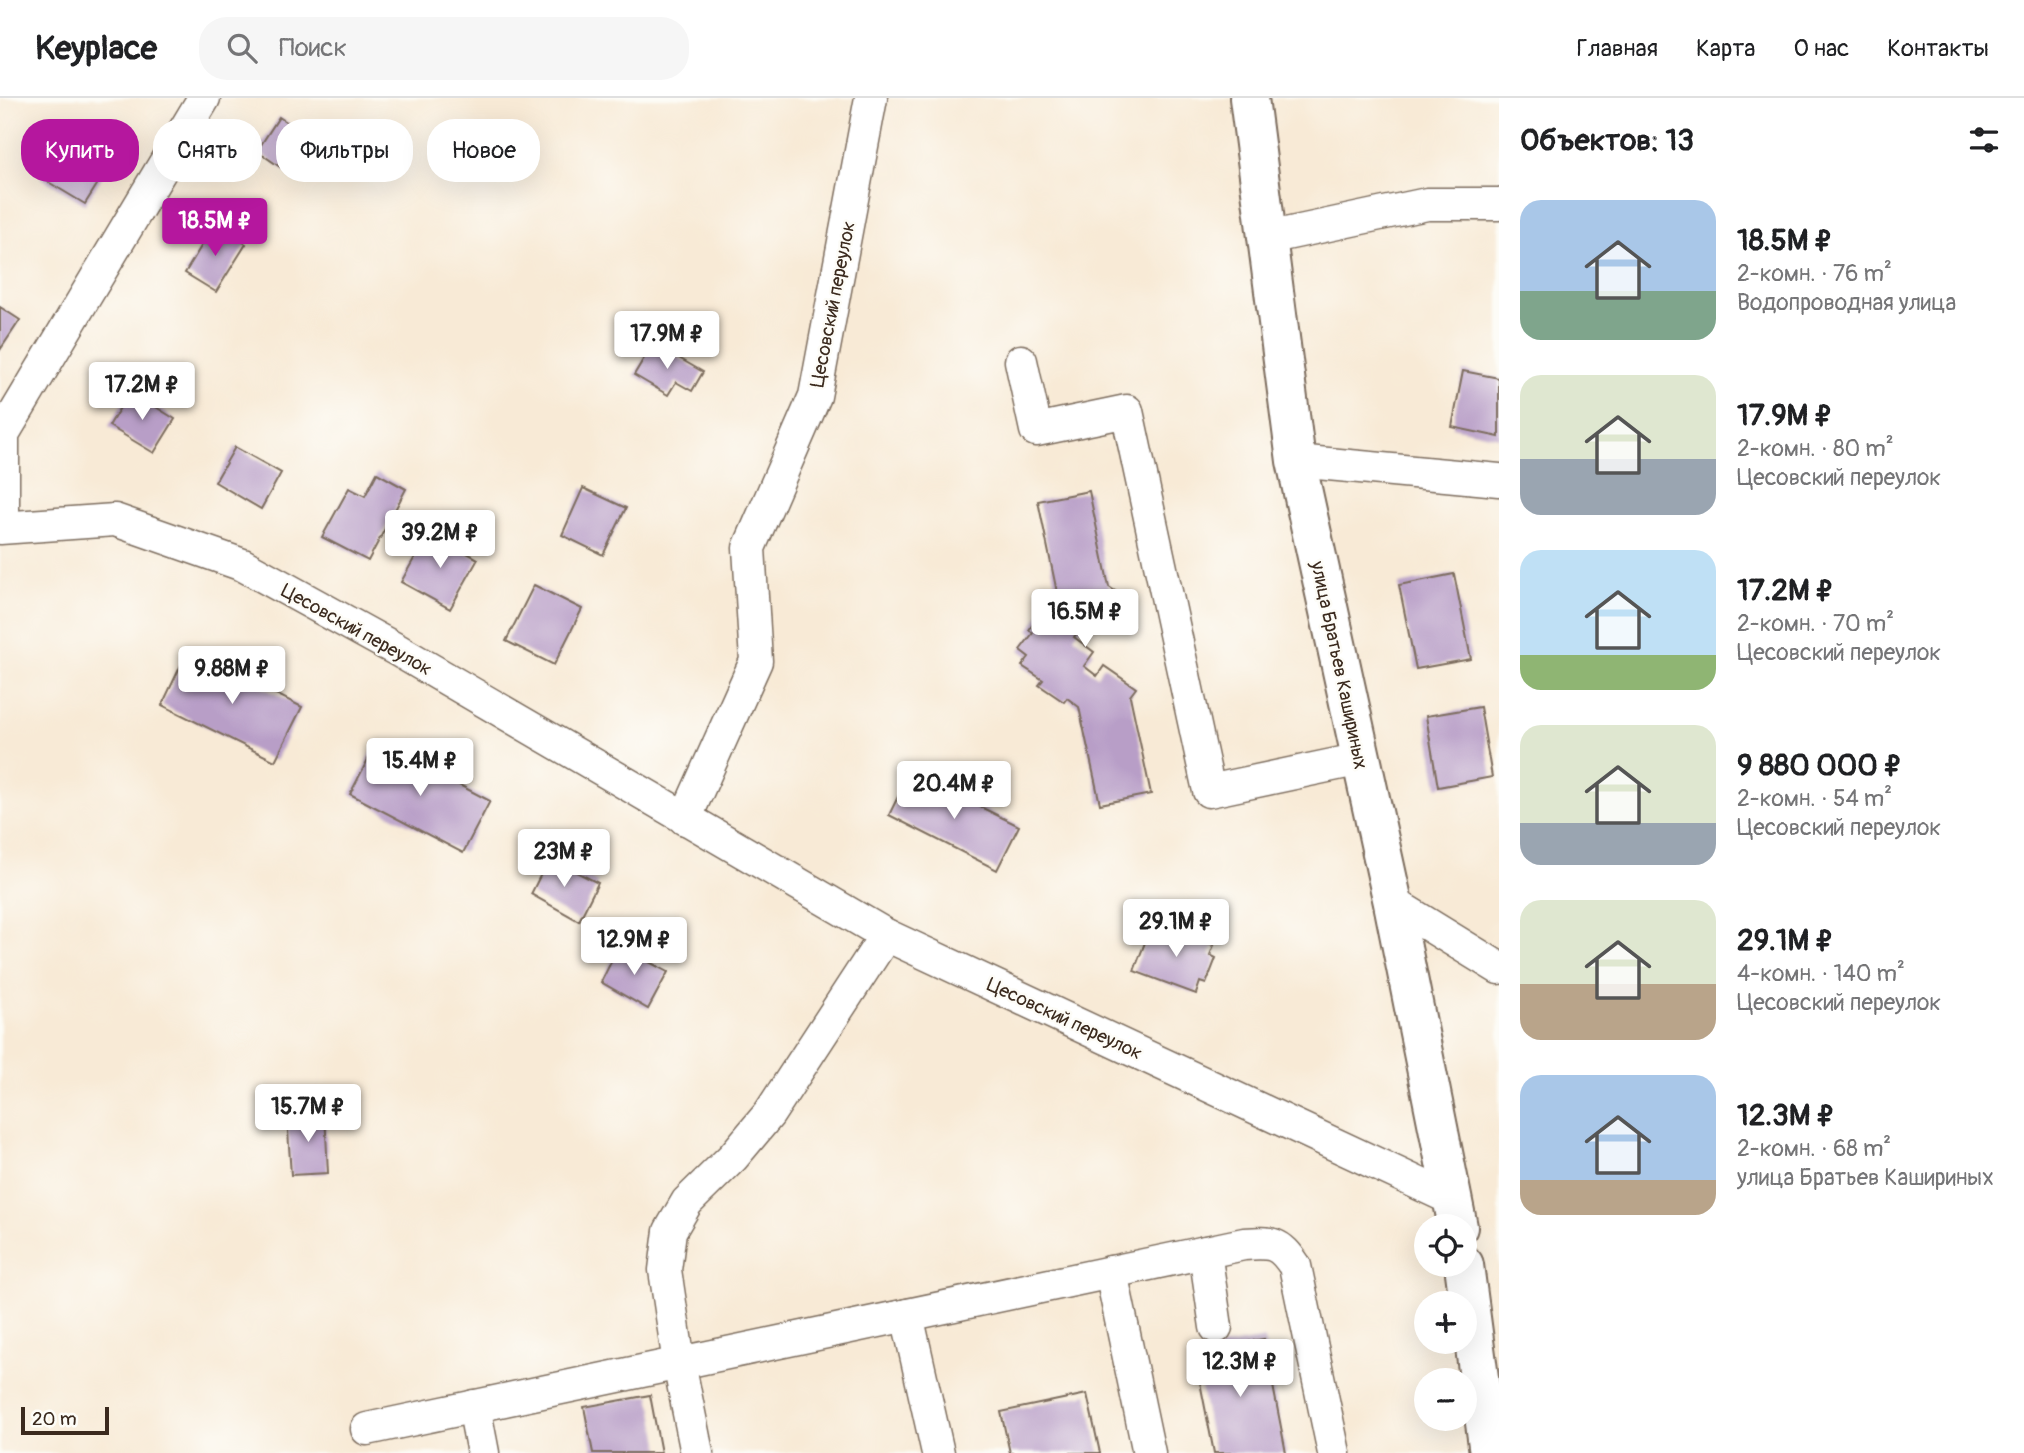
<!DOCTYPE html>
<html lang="ru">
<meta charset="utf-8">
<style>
:root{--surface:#fff;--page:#f6f6f6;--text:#202124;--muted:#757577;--line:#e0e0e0;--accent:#b5179e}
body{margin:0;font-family:Pangolin,sans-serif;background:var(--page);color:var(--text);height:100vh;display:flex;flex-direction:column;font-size:26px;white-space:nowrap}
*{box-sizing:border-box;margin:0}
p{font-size:23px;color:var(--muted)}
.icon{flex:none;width:38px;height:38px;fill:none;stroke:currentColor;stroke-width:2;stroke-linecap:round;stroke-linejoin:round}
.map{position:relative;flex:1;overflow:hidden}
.details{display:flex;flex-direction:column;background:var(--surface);width:525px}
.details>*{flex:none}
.hud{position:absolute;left:21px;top:21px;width:665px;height:63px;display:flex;gap:14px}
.buttons{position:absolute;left:1414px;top:1116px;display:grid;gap:14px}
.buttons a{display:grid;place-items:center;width:63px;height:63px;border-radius:50%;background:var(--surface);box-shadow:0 7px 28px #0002;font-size:35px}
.scale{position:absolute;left:21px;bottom:18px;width:88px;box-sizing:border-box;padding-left:7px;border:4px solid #3b2a1e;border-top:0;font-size:19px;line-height:24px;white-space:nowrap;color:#3b2a1e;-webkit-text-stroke:5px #fdfcf7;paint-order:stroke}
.price{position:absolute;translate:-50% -60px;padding:0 16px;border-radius:7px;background:#fff;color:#222;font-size:23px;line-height:46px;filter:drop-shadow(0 2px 4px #0008)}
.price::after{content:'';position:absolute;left:50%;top:42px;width:21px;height:16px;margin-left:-10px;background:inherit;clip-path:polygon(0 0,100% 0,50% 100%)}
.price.on{background:var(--accent);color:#fff}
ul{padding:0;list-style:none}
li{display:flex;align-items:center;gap:21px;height:175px;padding:0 21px}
li span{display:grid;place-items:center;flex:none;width:196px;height:140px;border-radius:21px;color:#555}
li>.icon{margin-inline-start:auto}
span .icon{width:84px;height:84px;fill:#fffc;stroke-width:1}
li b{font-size:30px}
h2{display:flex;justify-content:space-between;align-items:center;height:84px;padding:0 21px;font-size:30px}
.pill{padding:0 24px;border-radius:28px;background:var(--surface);box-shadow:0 7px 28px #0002;font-size:24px;line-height:63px}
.pill.on{background:var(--accent);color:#fff}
header{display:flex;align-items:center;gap:42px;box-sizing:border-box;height:98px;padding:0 35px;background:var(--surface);border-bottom:2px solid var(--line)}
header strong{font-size:33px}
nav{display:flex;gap:38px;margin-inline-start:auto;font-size:24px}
.search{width:490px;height:63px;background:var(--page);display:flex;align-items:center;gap:18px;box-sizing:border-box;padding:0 24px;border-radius:28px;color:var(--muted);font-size:26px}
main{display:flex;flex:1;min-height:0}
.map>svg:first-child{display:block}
.building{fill:#b89ec7}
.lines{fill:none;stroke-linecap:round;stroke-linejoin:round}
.minor-casing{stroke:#7d6d5e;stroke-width:35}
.major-casing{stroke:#7d6d5e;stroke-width:42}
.minor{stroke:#fff;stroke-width:32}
.major{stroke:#fff;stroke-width:38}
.labels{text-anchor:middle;stroke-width:5;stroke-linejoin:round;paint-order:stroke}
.street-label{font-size:19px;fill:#3b2a1e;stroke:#fdfcf7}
</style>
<header>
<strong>Keyplace</strong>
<div class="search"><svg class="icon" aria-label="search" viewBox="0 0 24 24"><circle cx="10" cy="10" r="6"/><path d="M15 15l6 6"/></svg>Поиск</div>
<nav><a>Главная</a><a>Карта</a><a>О нас</a><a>Контакты</a></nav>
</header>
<main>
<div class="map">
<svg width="1499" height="1355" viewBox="0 0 1499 1355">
<rect width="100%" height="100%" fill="#fdfcf7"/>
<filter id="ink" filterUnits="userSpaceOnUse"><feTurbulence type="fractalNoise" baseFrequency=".0143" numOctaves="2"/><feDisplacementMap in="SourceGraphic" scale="14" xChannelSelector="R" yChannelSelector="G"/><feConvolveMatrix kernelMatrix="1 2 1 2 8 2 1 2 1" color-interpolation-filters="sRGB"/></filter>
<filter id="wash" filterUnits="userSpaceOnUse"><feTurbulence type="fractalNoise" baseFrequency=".00686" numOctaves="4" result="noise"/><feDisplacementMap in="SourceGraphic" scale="28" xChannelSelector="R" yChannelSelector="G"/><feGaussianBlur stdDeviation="1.57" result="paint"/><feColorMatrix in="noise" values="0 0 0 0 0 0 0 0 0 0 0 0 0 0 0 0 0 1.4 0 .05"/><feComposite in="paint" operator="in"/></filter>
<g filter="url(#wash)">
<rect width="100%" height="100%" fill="#f8ead6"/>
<g id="blocks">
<g class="building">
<polygon points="279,19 308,38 286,73 257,53"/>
<polygon points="59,47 105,74 85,106 40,79"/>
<polygon points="214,127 246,146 216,194 185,175"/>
<polygon points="0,209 20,222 0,252"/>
<polygon points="653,245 703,274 692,293 676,284 668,297 634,277"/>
<polygon points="1463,273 1499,280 1499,339 1452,329"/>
<polygon points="130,293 175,321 154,355 109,328"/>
<polygon points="235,349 281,375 261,411 215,384"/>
<polygon points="377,375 406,391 368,463 322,439 349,390 365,398"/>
<polygon points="583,390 626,410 603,457 562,437"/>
<polygon points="1089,393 1109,489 1118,495 1095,528 1087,522 1074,539 1094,554 1084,568 1097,578 1104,568 1136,590 1130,598 1151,696 1100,706 1079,609 1067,600 1064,604 1039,587 1043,582 1022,568 1029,559 1020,552 1033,535 1029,532 1046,507 1051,510 1058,499 1038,403"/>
<polygon points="429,434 478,461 450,511 401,484"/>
<polygon points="1454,476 1471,561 1416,571 1399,487"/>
<polygon points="534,487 582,511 554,567 506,543"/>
<polygon points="188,552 302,609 275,663 162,607"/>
<polygon points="1480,609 1492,679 1438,689 1426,618"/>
<polygon points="377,644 490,703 463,755 350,696"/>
<polygon points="910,674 1019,728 997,772 889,717"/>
<polygon points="549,760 598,785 579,823 531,796"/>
<polygon points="1153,824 1214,847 1210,857 1216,860 1206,886 1200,884 1196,896 1134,873"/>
<polygon points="619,848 668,874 648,911 601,884"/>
<polygon points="325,1016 328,1075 291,1077 287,1018"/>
<polygon points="1264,1241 1286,1355 1214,1355 1194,1254"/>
<polygon points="1087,1296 1100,1355 1010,1355 1001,1314"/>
<polygon points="650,1297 661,1355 593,1355 584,1309"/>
</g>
</g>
</g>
<g filter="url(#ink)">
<use href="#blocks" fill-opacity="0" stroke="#7d6d5e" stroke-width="2"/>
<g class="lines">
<defs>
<g id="minor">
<polyline points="1267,140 1427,106 1499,106"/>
<polyline points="1021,263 1036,332 1127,313 1209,693 1361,661"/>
<polyline points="1296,363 1499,382"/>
<polyline points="3,429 3,336 204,0"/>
<polyline points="0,430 115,422 243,467 399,553 886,837 1454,1102"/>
<polyline points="685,721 756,563 749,450 815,298 871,0"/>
<polyline points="1393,805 1499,870"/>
<polyline points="1205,1154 1216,1229"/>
<polyline points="1111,1174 1149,1355"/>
<polyline points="907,1217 938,1355"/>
<polyline points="474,1308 483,1355"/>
<path d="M 367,1331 L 1244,1146 C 1272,1144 1279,1144 1295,1168 L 1334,1355"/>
<polyline points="697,1355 679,1265 665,1172 670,1133 687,1104 733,1059 769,1016 886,837"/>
</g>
<g id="major">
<polyline points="1249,0 1296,363 1393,805 1458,1129"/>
<polyline points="1464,1167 1489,1355"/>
</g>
</defs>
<use href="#minor" class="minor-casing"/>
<use href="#major" class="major-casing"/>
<use href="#minor" class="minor"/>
<use href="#major" class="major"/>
</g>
</g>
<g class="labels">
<g class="street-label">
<text transform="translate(832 206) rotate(-79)" y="7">Цесовский переулок</text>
<text transform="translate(357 531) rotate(29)" y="7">Цесовский переулок</text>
<text transform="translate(1340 567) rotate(78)" y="7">улица Братьев Кашириных</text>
<text transform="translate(1065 920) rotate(25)" y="7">Цесовский переулок</text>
</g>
</g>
</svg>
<div class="buttons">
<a><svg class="icon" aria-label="locate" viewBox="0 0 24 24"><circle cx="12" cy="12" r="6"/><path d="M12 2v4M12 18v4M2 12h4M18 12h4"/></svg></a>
<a>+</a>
<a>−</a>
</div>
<div class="scale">20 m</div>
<b class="price on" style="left:215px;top:160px">18.5M ₽</b>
<b class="price" style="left:667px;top:273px">17.9M ₽</b>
<b class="price" style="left:142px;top:324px">17.2M ₽</b>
<b class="price" style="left:440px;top:472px">39.2M ₽</b>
<b class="price" style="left:1085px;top:551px">16.5M ₽</b>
<b class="price" style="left:232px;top:608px">9.88M ₽</b>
<b class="price" style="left:420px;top:700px">15.4M ₽</b>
<b class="price" style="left:954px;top:723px">20.4M ₽</b>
<b class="price" style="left:564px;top:791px">23M ₽</b>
<b class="price" style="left:1176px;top:861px">29.1M ₽</b>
<b class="price" style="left:634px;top:879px">12.9M ₽</b>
<b class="price" style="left:308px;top:1046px">15.7M ₽</b>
<b class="price" style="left:1240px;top:1301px">12.3M ₽</b>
<div class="hud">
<a class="pill on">Купить</a>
<a class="pill">Снять</a>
<a class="pill">Фильтры</a>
<a class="pill">Новое</a>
</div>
</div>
<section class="details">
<h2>Объектов: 13<svg class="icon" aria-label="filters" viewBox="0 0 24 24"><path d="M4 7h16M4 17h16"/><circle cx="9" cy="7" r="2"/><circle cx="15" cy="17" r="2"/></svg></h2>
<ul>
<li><span style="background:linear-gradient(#a9c7e8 65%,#7fa58c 0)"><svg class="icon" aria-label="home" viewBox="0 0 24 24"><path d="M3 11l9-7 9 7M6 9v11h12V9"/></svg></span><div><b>18.5M ₽</b><p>2-комн. · 76 m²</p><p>Водопроводная улица</p></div></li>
<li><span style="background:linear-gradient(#dfe7d0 60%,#9aa5b1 0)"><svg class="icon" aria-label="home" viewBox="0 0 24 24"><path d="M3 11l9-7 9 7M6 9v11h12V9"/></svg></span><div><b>17.9M ₽</b><p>2-комн. · 80 m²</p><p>Цесовский переулок</p></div></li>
<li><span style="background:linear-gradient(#bfe0f5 75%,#8fb573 0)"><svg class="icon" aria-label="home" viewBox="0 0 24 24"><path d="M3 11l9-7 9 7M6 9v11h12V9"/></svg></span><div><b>17.2M ₽</b><p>2-комн. · 70 m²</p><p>Цесовский переулок</p></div></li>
<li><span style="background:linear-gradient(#dfe7d0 70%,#9aa5b1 0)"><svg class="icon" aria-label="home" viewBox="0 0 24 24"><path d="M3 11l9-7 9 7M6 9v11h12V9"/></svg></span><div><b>9 880 000 ₽</b><p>2-комн. · 54 m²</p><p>Цесовский переулок</p></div></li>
<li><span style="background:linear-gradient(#dfe7d0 60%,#b9a48a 0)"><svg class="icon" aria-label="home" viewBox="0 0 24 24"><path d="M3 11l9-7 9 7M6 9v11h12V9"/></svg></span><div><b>29.1M ₽</b><p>4-комн. · 140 m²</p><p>Цесовский переулок</p></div></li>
<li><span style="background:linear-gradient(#a9c7e8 75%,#b9a48a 0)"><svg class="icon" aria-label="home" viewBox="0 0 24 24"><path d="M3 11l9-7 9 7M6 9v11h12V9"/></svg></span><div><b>12.3M ₽</b><p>2-комн. · 68 m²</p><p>улица Братьев Кашириных</p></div></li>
</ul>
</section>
</main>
